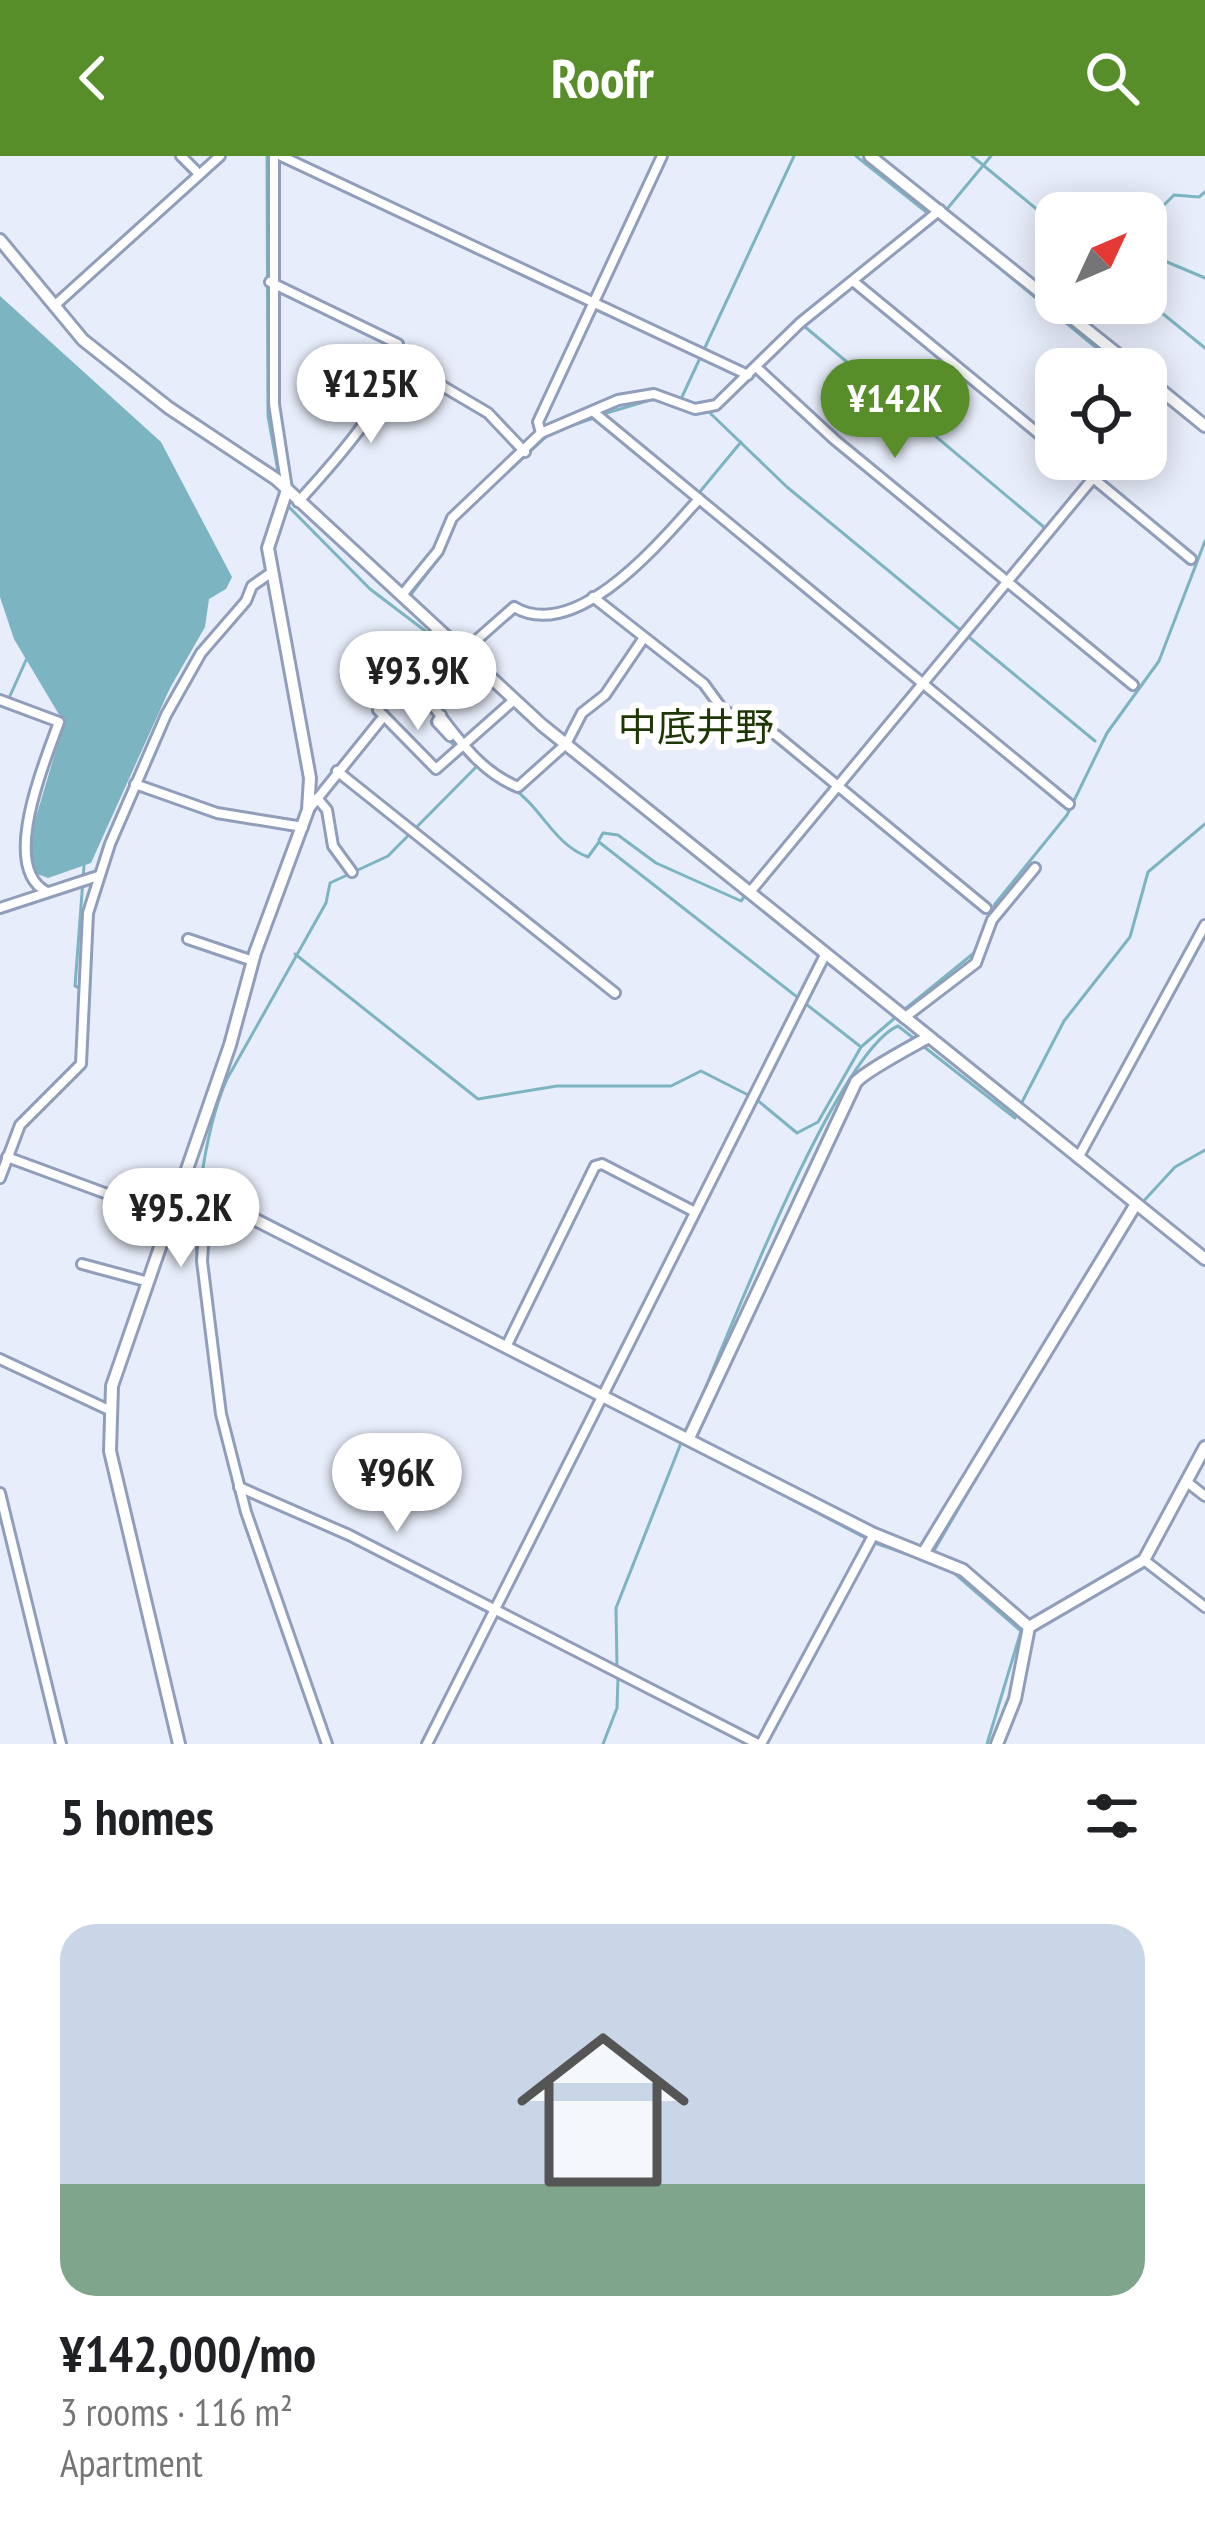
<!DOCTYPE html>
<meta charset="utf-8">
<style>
:root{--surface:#fff;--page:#f2f2f2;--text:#202124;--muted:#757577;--accent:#578e29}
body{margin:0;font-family:"PT Sans Narrow","Noto Sans JP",sans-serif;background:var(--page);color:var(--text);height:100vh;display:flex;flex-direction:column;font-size:45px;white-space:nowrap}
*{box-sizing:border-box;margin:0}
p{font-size:39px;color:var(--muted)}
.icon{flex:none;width:66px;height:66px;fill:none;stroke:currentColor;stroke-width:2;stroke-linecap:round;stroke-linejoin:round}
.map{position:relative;height:1588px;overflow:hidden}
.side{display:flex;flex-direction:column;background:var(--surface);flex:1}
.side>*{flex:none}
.needle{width:78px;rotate:46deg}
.controls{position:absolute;left:1035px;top:36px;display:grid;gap:24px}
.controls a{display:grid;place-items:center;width:132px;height:132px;border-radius:24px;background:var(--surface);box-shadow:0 6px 30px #0003;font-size:60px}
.price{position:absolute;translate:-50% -102px;padding:0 27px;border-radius:42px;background:#fff;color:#222;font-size:39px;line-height:78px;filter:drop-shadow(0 3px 6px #0008)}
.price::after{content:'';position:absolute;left:50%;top:72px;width:36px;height:27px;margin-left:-18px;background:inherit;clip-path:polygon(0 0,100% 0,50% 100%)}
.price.current{background:var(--accent);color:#fff}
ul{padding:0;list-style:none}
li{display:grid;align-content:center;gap:24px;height:636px;padding:0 60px}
li span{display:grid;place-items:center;height:372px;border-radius:36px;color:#555}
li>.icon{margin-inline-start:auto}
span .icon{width:216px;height:216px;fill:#fffc;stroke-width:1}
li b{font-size:51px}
h2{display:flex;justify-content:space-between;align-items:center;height:144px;padding:0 60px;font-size:51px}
header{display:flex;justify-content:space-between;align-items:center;height:156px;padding:0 60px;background:var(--accent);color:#fff;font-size:54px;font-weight:600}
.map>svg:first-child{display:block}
.water{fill:#7cb5c1}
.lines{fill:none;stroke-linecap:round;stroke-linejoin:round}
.stream{stroke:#7cb5c1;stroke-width:3}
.minor-casing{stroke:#909ebb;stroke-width:14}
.tertiary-casing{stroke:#909ebb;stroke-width:16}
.minor{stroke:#fff;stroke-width:8}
.tertiary{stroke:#fff;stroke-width:10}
.labels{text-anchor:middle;stroke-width:12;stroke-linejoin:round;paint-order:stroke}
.quarter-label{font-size:39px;fill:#1d3705;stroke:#fff}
</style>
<header><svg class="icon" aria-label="back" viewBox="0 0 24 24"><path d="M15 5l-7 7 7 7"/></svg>Roofr<svg class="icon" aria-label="search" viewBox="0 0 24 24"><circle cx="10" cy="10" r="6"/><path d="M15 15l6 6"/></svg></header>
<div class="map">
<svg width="1205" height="1588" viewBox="0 0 1205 1588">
<rect width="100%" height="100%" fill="#e7edfa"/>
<polygon class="water" points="0,140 161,286 232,421 226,433 209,443 205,471 170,532 91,707 48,722 32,716 25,698 64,567 14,483 0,441"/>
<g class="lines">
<g class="stream">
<polyline points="267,0 268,260 279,321"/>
<polyline points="856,0 930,59"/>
<polyline points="972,0 1056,69"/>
<polyline points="947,53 991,0"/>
<polyline points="939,62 1122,213"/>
<polyline points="1146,67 1174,39 1199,41 1205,36"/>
<polyline points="1146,97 1205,122"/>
<polyline points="835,144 940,60"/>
<polyline points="1146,144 1205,192"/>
<polyline points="804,170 1045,372"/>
<polyline points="1146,233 1155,240 1146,251"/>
<polyline points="681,243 794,0"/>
<polyline points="682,252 709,256 748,223"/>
<polyline points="603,258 657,242"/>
<polyline points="711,258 787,331 1095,585"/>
<polyline points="558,274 594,262"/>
<polyline points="1093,316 1104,303"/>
<polyline points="698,338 741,286"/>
<polyline points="286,348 370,433 428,477"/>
<polyline points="409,441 442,398 456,364 549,278"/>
<polyline points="990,441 1087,323"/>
<polyline points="579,445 617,421"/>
<polyline points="533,455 560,452"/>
<path d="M 435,484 C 476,522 456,530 433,566 C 454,594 483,613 512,632 C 541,650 553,688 588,701 L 599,686 L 861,891"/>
<polyline points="9,542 27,502"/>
<polyline points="599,684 603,677 618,679 656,707 741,745 744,741"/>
<polyline points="295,798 478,943 557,930 671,930 701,915 756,943 797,977 818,966 861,891 897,860"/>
<polyline points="82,833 75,830 84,710"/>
<polyline points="905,853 974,797 995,748 1067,659 1107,577 1159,505 1205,385"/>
<polyline points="923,890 1015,962"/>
<polyline points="1021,948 1064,865 1130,781 1148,716 1205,668"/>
<polyline points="0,1009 18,966"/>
<polyline points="1140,1049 1175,1011 1205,994"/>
<path d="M 202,1131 C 188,1080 205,970 227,923 L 326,747 L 330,727 L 388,700 L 477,610"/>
<polyline points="1085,1142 1099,1119"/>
<polyline points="215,1241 244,1367 269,1434"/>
<path d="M 693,1262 C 724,1189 836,896 898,870 L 916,884"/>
<polyline points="736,1314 875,1387 927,1405"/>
<polyline points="933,1407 929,1406 935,1393 999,1283"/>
<polyline points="953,1416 1021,1475 987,1588"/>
<polyline points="280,1465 297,1513"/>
<polyline points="617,1511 616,1452 681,1287"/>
<polyline points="757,1586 767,1569"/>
<polyline points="603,1588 617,1552 618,1521"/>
</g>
<defs>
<g id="minor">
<polyline points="181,0 199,18"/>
<polyline points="274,0 274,248 287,333"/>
<polyline points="281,0 748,219"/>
<polyline points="853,125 1056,292"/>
<path d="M 270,126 L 398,188 C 404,231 328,313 298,346"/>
<polyline points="54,150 220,0"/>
<polyline points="400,205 488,257 525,296"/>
<polyline points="756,211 835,284 1133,529"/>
<polyline points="596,258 1069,648"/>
<polyline points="1146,258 1164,236"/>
<polyline points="541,277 538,266 662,0"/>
<polyline points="1070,303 1191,403"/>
<polyline points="402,439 438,395 452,362 541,277 618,244 654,238 695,253 716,249 800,167 940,54"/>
<polyline points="593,441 704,528 723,554 776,579 986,752"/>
<path d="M 463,496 L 514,451 C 577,488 662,384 699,343"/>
<path d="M 403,518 C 445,554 464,609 518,631 L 566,588 L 582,557 L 605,539 L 643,483"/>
<path d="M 0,544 L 59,566 C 43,611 0,712 47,736"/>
<polyline points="441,559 437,566 450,580"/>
<polyline points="384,560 436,613 514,544"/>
<polyline points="337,615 615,837"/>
<polyline points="135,628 217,657 303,671"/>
<polyline points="317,642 327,654 333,690 352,716"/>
<polyline points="309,653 384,560 378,554 437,474"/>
<polyline points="750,736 1109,303"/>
<polyline points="0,752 98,720"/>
<polyline points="188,783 253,805"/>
<polyline points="904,862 976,807 992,764 1035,712"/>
<polyline points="7,1001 167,1060"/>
<polyline points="1078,1002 1205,769"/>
<polyline points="0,1022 20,969 81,908 88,757 110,688 166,559 201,497 246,445 252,430 272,416"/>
<polyline points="206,1040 202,1105 221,1258 246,1356 327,1588"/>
<polyline points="82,1108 145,1125"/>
<polyline points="506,1191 595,1010 602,1008 695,1056"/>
<polyline points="0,1203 109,1254"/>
<polyline points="1187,1326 1205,1340"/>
<polyline points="239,1331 349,1379 758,1588"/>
<polyline points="0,1337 61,1588"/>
<polyline points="1144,1404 1205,1451"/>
<polyline points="427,1588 825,799"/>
<polyline points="761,1588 874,1378"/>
</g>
<g id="tertiary">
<polyline points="870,0 1136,213"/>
<polyline points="0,84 83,184 169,252 276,323 542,569 1205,1103"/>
<polyline points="1146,222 1205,270"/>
<polyline points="179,1025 874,1378 963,1414 1029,1471 1015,1543 997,1588"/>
<path d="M 689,1282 L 856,926 C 867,914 911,891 927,882"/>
<polyline points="924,1396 1136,1048"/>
<polyline points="1029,1471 1144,1404 1205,1291"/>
<polyline points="179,1588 110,1295 112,1230 230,889 255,797 308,654 310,622 268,392 287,334"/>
</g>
</defs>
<use href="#minor" class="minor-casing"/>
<use href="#tertiary" class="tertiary-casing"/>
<use href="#minor" class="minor"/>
<use href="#tertiary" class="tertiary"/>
</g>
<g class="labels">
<g class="quarter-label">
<text x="696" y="585">中底井野</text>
</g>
</g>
</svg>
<div class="controls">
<a><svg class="needle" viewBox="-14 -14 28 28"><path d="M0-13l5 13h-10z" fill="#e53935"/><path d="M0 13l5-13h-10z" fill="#757577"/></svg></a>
<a><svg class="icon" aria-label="locate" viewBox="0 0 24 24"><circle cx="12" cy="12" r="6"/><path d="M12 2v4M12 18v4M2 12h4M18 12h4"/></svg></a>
</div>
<b class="price" style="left:371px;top:290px">¥125K</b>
<b class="price current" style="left:895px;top:305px">¥142K</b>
<b class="price" style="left:418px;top:577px">¥93.9K</b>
<b class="price" style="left:181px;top:1114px">¥95.2K</b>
<b class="price" style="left:397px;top:1379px">¥96K</b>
</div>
<section class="side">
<h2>5 homes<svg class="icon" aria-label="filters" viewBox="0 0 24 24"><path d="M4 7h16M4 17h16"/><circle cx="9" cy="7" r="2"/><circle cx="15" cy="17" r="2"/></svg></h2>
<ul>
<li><span style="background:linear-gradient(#c9d6e8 70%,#7fa58c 0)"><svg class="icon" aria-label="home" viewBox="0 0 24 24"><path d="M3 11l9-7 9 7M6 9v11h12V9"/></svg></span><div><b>¥142,000/mo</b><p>3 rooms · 116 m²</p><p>Apartment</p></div></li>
</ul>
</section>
